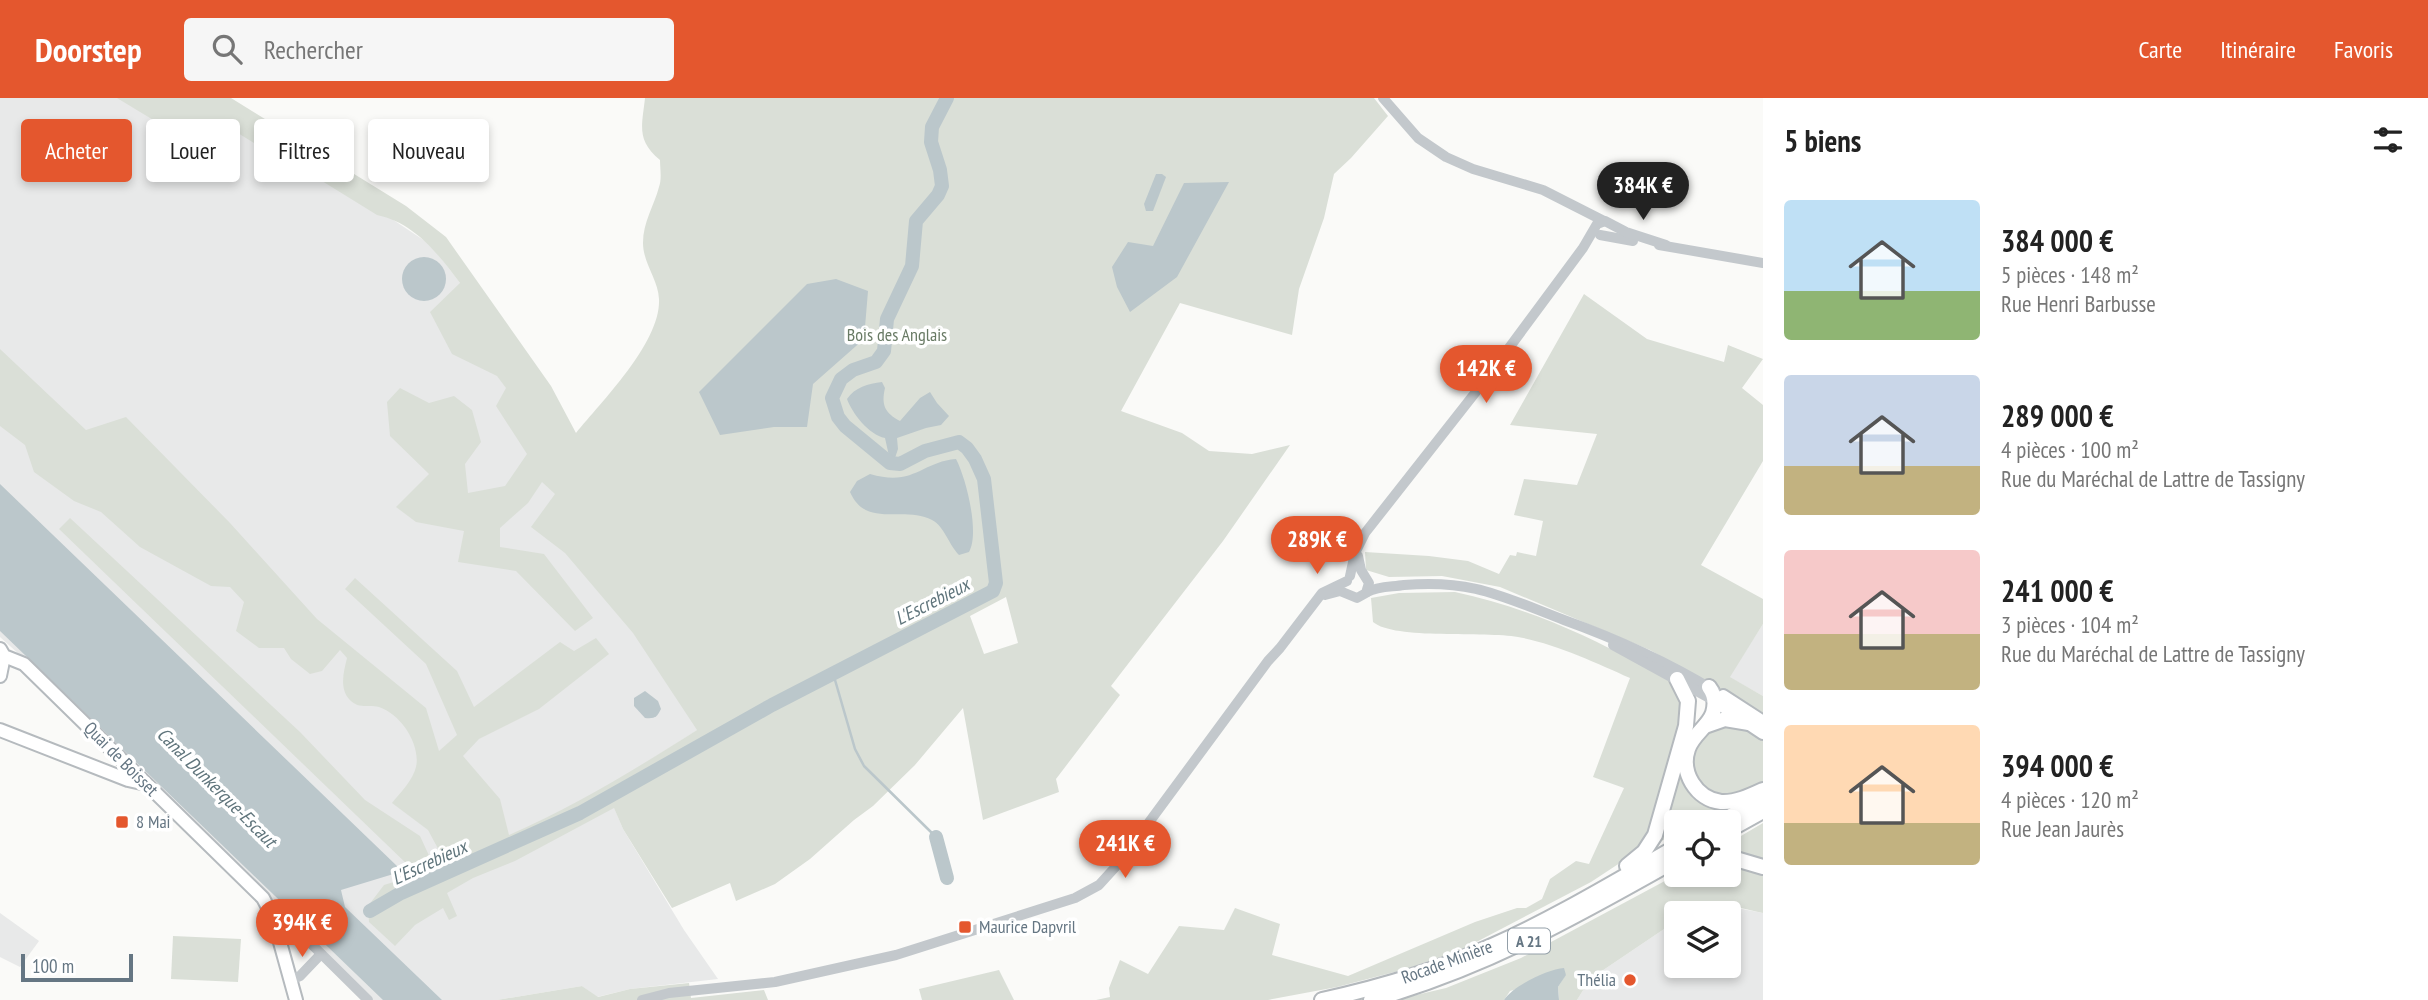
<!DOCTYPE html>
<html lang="fr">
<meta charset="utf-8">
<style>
:root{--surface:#fff;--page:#f6f6f6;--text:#222;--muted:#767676;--accent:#e4572e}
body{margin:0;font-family:"PT Sans Narrow",sans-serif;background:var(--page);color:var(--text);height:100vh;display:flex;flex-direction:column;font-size:26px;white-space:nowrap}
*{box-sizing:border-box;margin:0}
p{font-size:23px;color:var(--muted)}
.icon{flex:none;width:38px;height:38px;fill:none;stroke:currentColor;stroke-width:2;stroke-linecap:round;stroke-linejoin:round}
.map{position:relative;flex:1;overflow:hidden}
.details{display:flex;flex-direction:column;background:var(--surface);width:665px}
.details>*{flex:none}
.top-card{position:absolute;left:21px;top:21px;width:665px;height:63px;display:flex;gap:14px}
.fabs{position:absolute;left:1664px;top:712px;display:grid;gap:14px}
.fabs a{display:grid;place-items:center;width:77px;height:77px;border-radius:7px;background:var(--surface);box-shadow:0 4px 10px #0003;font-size:35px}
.scale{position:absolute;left:21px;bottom:18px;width:112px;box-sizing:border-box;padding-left:7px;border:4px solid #657683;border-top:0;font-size:19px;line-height:24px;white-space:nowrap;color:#657683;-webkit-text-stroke:5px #fff;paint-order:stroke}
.price{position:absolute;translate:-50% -60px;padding:0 16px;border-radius:24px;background:var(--accent);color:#fff;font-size:23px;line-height:46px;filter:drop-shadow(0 2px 4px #0008)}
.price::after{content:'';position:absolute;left:50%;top:42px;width:21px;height:16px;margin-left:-10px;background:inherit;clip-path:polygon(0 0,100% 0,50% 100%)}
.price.active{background:#222;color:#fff}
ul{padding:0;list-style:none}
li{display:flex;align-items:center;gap:21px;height:175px;padding:0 21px}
li span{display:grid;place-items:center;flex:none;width:196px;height:140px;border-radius:7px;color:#555}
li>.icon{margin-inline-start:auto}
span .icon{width:84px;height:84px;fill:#fffc;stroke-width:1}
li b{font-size:30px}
h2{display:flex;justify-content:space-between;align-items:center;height:84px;padding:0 21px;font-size:30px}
.chip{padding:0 24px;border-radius:7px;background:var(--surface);box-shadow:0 4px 10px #0003;font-size:24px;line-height:63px}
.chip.active{background:var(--accent);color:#fff}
header{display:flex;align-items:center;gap:42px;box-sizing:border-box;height:98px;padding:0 35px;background:var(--accent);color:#fff}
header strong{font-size:33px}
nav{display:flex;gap:38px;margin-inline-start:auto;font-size:24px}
.search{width:490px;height:63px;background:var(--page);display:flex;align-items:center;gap:18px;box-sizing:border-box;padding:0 24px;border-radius:7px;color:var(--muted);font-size:26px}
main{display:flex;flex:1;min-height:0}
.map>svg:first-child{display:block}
.built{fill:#e8e9e9}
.green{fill:#dadfd7;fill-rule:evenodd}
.water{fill:#bbc7cb}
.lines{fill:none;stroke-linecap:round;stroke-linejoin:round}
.stream{stroke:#bbc7cb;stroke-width:2.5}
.river{stroke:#bbc7cb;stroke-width:14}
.major-casing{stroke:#b5babe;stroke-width:16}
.highway-casing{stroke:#b4b9bd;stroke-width:18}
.minor{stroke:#c3c8cc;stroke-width:10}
.major{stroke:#fff;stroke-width:12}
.highway{stroke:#fff;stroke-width:14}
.poi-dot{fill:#e4572e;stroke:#fff;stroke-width:2.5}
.labels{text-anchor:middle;stroke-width:7;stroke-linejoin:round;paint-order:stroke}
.shield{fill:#fff;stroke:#939fa8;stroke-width:2}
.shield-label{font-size:16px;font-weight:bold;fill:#657683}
.park-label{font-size:18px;fill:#687a64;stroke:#fff}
.street-label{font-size:18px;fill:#657683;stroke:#fff}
.poi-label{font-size:18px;fill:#657683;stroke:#fff;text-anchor:start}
.water-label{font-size:19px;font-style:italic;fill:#60757c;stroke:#fff}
</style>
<header>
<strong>Doorstep</strong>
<div class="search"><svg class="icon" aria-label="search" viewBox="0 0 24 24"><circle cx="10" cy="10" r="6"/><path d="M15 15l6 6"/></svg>Rechercher</div>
<nav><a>Carte</a><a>Itinéraire</a><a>Favoris</a></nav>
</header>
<main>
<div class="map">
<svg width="1763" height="902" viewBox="0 0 1763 902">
<rect width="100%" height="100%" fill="#fafaf8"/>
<g class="built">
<polygon points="0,0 210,0 431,147 575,335 710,624 606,690 623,731 684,832 718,881 630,891 597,899 582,888 497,902 362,902 267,801 80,611 0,539"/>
<polygon points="1763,526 1763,598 1729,579"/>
<polygon points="1700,807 1732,809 1763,815 1763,902 1577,902 1590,881 1676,823 1676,868 1729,868 1729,816 1687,815"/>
<polygon points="0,815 39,843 20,869 0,859"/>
</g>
<g class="green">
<path d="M 117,0 L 231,0 L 406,108 L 446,139 L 551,288 L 576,335 C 602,303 661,244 659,201 C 658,181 643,165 643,145 C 643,124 654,108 659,89 C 662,81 660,70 660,62 C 636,42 642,28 645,0 L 1374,0 L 1388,18 L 1351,60 L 1334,76 L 1324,120 L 1299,191 L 1292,237 L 1180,205 L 1121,313 L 1182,335 L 1209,353 L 1252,356 L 1290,347 L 1223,443 L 1111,588 L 1120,597 L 1056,681 L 1059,694 L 983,722 L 963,610 L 915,667 L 873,708 L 854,722 L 810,761 L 775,786 L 736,803 L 730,785 L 672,810 L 623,731 L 614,710 L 515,763 L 473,780 L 447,795 L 457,818 L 449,822 L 443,810 L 415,827 L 395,848 L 369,824 L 368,808 L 384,787 L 413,778 L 410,769 L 59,431 L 70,420 L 300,634 L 365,702 L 420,738 L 432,764 L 442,758 L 428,732 L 392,705 C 400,695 413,682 416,669 C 421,647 401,616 379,609 C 367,606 359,612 349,601 C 339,589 344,573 347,560 L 340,552 L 322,573 L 310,576 L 291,561 L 284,550 L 259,550 L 236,533 L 244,504 L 230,489 L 211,488 L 140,449 L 101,414 L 74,403 L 34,374 L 25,347 L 0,328 L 0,251 L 86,332 L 126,319 L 230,425 L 317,521 L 426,610 L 439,653 L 457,637 L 426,566 L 345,491 L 355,480 L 457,573 L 474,609 L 560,544 L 574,553 L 596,540 L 609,556 L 539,611 L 479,641 L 463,658 L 500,701 L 509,737 C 577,707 634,672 697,632 L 633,535 L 565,455 L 531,429 L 555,396 L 542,384 L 528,405 L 500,430 L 500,449 L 544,456 L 593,520 L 575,533 L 516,473 L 458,464 L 464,433 L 416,424 L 396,409 L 429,376 L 390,338 L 387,304 L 400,290 L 429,305 L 454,298 L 472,312 L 481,344 L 465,366 L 468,395 L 505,388 L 527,356 L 496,308 L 506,290 L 497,278 L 452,256 L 430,214 L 460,185 C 438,156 415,125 377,117 L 267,49 L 254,45 L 233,32 L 216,60 ZM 1006,499 L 1018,545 L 984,556 L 970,518 Z"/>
<polygon points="1584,196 1647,241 1724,264 1728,247 1763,261 1742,290 1763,307 1763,363 1701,467 1763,501 1763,526 1730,579 1763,598 1763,617 1650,552 1500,489 1442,478 1389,479 1366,472 1365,454 1429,458 1468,463 1499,476 1510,457 1516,458 1517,454 1536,458 1543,423 1514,417 1524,381 1577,387 1597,336 1510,327"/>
<path d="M 1455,494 C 1520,508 1580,533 1639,566 C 1652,573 1675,581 1680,597 C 1689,619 1672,648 1667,669 L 1696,647 L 1708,632 L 1724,627 L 1744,629 L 1763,642 L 1763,686 L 1697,724 L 1676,724 L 1676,736 L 1632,757 L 1591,784 L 1463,851 L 1406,871 L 1337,889 L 1268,902 L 1096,902 L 1110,899 L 1109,890 L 1120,862 L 1148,876 L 1179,828 L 1224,832 L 1235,810 L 1280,826 L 1272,857 L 1348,878 L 1475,824 L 1517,810 L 1526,810 L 1542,801 L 1550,781 L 1576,763 L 1589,766 L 1624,690 L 1593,679 L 1630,580 C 1597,565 1553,545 1518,539 C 1486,533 1394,542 1373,524 L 1371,500 L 1399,495 Z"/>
<path d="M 1763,725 L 1763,815 C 1744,811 1721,804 1702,807 C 1692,809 1691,815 1676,816 L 1676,823 L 1590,881 L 1577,902 L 1559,902 L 1558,889 L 1566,876 L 1510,893 L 1504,902 L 1395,902 L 1446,890 L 1521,860 L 1676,777 L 1729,777 L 1729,745 Z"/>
<polygon points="173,838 241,841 238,884 171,881"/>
<polygon points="999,872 1014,902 922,902 919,891"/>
<polygon points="689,885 691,900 764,892 768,902 497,902 582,888 598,899 630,891"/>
</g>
<g class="water">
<polygon points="1156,76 1162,76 1166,79 1153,113 1146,113 1144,106"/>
<polygon points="1229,84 1177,179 1130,214 1117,189 1112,169 1128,144 1153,148 1184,85"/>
<circle cx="424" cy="181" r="22"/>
<polygon points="836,181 868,193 864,241 813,286 807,329 774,329 720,337 699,294 807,186"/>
<path d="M 882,284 L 885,290 C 881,307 885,315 900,323 L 920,300 L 930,294 L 937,305 L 949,318 L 941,327 L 926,330 L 897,340 L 898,351 L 895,360 L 889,358 L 885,340 C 869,337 852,315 847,301 C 855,289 868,286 882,284 Z"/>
<path d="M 956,361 C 966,380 980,435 969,454 L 959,457 C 949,447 944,428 932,422 C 904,407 866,431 850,394 L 857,383 L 870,376 C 914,389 921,364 956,361 Z"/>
<polygon points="0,386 397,768 400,774 341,792 345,809 442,902 383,902 0,533"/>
<path d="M 645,593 L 658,603 L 661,611 C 657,619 655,621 645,620 L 634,608 L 634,600 Z"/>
<path d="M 1564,870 L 1566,877 L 1558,889 L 1559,902 L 1504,902 C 1513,888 1548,871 1564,870 Z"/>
</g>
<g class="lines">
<polyline class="stream" points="833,575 855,651 864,668 936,739"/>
<g class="river">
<polyline points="936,739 947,780"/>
<polyline points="370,813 401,795 580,715 772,607 993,493 996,485 984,381 975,361 967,350 959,344 925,353 900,366 890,365 845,328 838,319 832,300 841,281 853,272 876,264 884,253 887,221 912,168 916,123 938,97 942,88 940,72 931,44 932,29 947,0"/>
</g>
<defs>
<g id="major">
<polyline points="0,551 4,558 24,566 263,800 273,819 296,902"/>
<polyline points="0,578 4,558"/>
<polyline points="1723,598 1763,624"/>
<polyline points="1715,603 1763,635"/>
<polyline points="0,632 128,682 146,686"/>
</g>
<g id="highway">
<path d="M 1709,589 C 1715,597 1716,605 1713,615 C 1708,629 1693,636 1688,651 C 1680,674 1696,701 1721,704 C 1735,705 1750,698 1763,692"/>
<polyline points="1705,628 1725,621 1749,625"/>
<polyline points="1720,724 1762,701"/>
<polyline points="1729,732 1763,713"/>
<polyline points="1729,759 1763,769"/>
<polyline points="1627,768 1644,754 1655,737 1686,628 1688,603 1677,581"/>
<path d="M 1322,902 C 1381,889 1439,872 1494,847 C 1557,819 1616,783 1676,749"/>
<path d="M 1371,902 C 1483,871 1577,818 1676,762"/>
</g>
</defs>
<use href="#major" class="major-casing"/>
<use href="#highway" class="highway-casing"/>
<g class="minor">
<polyline points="1383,0 1418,40 1446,59 1473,71 1543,92 1604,123"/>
<polyline points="1600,137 1633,143"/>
<polyline points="1659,147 1763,165"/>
<polyline points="1350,478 1355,455 1365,435 1486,281 1583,150 1597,126 1605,123 1626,134 1666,147"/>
<path d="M 1367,494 C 1378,488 1391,489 1404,487 C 1473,481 1503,499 1564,522 C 1617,541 1667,564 1715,593"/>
<polyline points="1325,497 1340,493 1357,500 1366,495 1369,485 1361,472 1358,458"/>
<polyline points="1613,547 1715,603"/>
<polyline points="273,819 282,819 287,822 368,902"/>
<polyline points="290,882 300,878 321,856"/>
<polyline points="642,902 669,895 775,884 896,857 1075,800 1099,787 1119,765 1268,563 1280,550 1322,495 1347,483"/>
</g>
<use href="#major" class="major"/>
<use href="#highway" class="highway"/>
</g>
<g class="poi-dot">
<rect x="115" y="717" width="14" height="14" rx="3.5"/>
<rect x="958" y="822" width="14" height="14" rx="3.5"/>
<circle cx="1630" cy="882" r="7"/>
</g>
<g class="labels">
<rect class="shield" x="1508" y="830.5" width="42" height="25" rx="5"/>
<g class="shield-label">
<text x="1529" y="849">A 21</text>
</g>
<g class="park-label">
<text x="897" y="243">Bois des Anglais</text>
</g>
<g class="street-label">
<text transform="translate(121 661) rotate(45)" y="6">Quai de Boisset</text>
<text transform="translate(1447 864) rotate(-20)" y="6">Rocade Minière</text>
</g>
<g class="poi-label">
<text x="136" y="730">8 Mai</text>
<text x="979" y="835">Maurice Dapvril</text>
<text x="1616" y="888" text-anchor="end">Thélia</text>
</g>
<g class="water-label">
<text transform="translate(932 503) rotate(-27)" y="7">L'Escrebieux</text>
<text transform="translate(217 689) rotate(45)" y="7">Canal Dunkerque-Escaut</text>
<text transform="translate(429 764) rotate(-25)" y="7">L'Escrebieux</text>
</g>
</g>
</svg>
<div class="fabs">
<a><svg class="icon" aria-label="locate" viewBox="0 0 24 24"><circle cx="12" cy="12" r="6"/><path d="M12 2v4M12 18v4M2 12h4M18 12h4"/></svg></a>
<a><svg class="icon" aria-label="layers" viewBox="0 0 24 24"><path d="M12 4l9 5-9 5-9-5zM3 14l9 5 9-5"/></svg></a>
</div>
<div class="scale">100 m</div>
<b class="price active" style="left:1643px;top:124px">384K €</b>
<b class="price" style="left:1486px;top:307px">142K €</b>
<b class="price" style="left:1317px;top:478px">289K €</b>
<b class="price" style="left:1125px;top:782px">241K €</b>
<b class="price" style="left:302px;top:861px">394K €</b>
<div class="top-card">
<a class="chip active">Acheter</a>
<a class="chip">Louer</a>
<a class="chip">Filtres</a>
<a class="chip">Nouveau</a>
</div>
</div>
<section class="details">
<h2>5 biens<svg class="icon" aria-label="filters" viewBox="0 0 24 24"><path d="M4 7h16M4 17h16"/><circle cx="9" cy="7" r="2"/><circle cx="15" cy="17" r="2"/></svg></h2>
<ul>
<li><span style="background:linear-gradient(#bfe0f5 65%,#8fb573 0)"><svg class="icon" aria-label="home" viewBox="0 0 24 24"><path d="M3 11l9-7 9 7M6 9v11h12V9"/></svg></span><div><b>384 000 €</b><p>5 pièces · 148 m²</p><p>Rue Henri Barbusse</p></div></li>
<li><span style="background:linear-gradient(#c9d6e8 65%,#c2b280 0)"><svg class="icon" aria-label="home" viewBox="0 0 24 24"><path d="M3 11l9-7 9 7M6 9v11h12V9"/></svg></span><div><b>289 000 €</b><p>4 pièces · 100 m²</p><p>Rue du Maréchal de Lattre de Tassigny</p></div></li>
<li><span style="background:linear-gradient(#f6c9c9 60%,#c2b280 0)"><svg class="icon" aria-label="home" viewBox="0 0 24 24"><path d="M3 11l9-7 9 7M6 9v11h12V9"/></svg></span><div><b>241 000 €</b><p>3 pièces · 104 m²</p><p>Rue du Maréchal de Lattre de Tassigny</p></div></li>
<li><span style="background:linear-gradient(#ffd9b3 70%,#c2b280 0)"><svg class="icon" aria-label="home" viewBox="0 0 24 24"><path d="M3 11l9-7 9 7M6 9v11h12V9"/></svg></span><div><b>394 000 €</b><p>4 pièces · 120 m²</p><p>Rue Jean Jaurès</p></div></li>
</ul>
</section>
</main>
